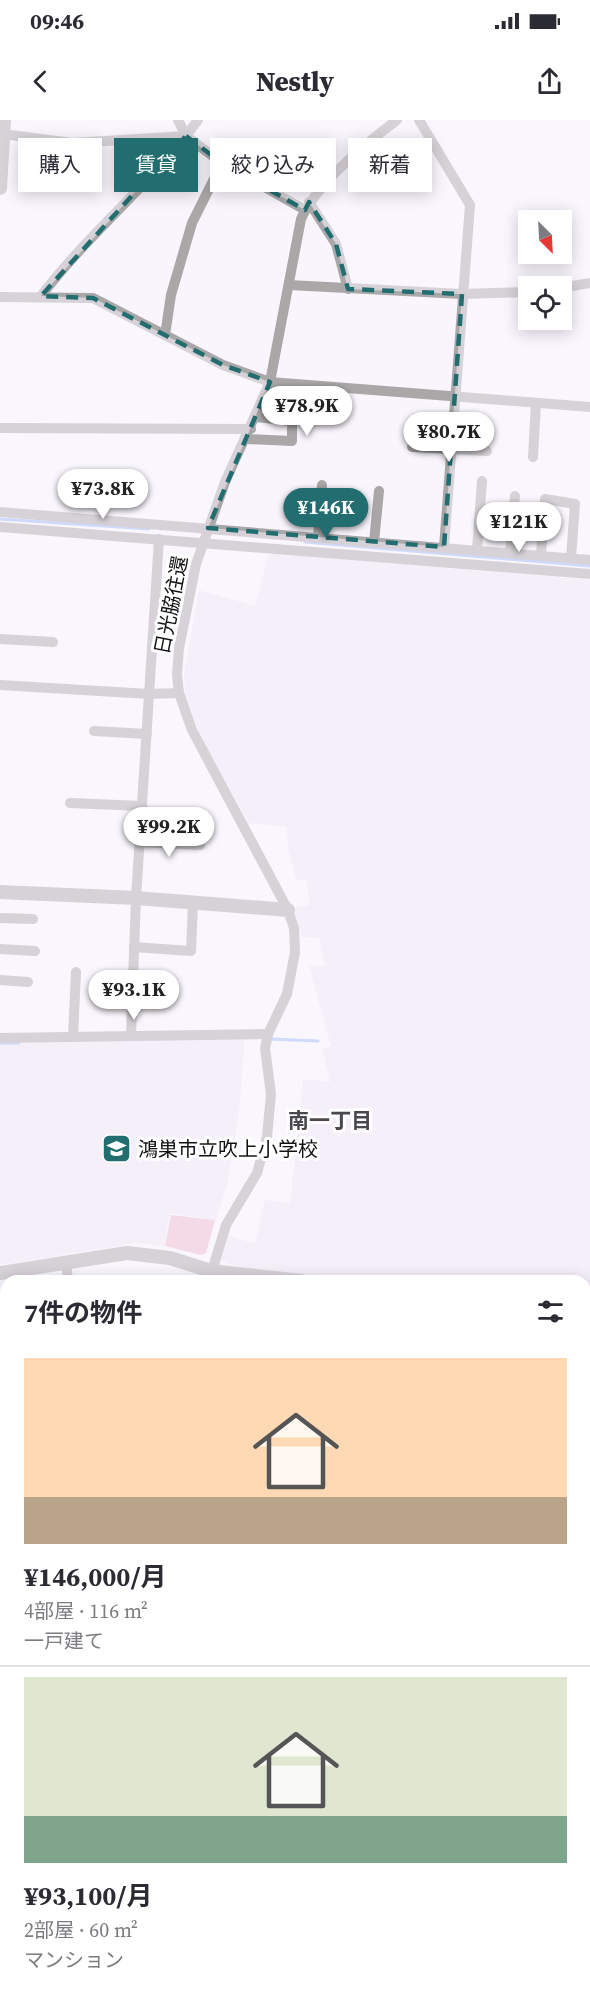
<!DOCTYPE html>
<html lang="ja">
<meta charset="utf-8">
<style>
:root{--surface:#fff;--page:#f7f7f7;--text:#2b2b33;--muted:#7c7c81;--line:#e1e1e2;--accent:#216d70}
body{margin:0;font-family:"Source Serif 4","Noto Sans JP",serif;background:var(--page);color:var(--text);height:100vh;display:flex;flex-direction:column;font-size:22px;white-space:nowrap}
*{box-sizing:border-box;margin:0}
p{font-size:20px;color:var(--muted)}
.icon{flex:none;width:33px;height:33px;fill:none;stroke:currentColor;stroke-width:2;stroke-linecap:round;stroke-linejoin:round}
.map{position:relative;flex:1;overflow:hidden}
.sheet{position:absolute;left:0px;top:1155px;width:591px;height:722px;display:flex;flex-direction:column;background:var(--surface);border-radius:18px 18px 0 0;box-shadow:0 3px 15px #0003}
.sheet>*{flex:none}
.guide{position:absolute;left:18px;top:18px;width:555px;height:54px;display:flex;gap:12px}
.needle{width:39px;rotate:156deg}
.tools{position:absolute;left:518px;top:90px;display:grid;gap:12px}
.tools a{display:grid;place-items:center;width:54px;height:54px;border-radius:0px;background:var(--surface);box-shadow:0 3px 15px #0003;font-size:30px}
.price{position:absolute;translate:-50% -51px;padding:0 14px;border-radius:21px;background:#fff;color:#222;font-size:20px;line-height:39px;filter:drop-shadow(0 2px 3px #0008)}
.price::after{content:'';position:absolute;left:50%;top:36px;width:18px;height:14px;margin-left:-9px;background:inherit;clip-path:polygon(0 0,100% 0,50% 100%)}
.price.active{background:var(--accent);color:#fff}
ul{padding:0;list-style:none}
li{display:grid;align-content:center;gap:12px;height:318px;padding:0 24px}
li+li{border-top:2px solid var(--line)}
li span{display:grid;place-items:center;height:186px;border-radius:0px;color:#555}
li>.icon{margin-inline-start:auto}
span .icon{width:108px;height:108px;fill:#fffc;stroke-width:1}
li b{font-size:26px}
h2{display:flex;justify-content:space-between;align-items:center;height:72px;padding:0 24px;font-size:26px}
.chip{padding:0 21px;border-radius:0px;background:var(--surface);box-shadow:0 3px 15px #0003;font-size:21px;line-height:54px}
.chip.active{background:var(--accent);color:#fff}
.status{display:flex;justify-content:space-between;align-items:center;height:42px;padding:0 30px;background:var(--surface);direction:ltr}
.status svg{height:16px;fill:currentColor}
header{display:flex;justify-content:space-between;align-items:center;height:78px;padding:0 24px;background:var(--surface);font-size:27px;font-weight:800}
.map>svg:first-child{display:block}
.built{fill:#efe7f5}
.green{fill:#ecb8cb}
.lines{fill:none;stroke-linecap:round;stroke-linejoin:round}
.stream{stroke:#9bb7f8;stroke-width:3}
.river{stroke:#9bb7f8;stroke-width:16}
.minor{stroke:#aaa7a9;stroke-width:10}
.tertiary{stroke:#aaa7a9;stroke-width:14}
.secondary{stroke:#858084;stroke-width:15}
.primary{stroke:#6b6569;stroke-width:16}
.rail-casing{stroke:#59565b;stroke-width:5}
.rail{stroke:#fff;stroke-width:3;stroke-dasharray:9;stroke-linecap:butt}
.marked{fill:none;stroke:#216d70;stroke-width:4.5;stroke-dasharray:12 8;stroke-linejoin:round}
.labels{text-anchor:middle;stroke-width:6;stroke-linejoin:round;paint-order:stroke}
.street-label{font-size:20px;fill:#131114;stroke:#fff}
.poi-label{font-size:20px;fill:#131114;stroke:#fff;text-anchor:start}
.neighbourhood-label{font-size:21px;font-weight:bold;fill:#4a474d;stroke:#fff}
</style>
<div class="status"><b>09:46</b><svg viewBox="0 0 49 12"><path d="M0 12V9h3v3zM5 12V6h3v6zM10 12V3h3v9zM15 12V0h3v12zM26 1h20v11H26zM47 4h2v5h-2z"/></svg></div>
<header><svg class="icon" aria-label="back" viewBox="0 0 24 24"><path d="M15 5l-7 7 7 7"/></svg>Nestly<svg class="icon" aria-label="share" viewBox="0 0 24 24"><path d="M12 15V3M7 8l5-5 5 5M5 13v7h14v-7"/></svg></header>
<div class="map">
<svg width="590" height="1876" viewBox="0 0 590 1876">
<rect width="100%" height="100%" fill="#f9f5fd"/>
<g class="built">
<polygon points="269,433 590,460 590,1186 585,1185 585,1161 377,1161 249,1149 217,1140 224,1114 255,1124 265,1080 290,1083 303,959 330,962 322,929 331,926 309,845 325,846 319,818 302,817 293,788 309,785 307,760 296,760 288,728 287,707 248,703 201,616 185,576 184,554 199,470 255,486"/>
<polygon points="245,916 239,994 227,1064 216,1100 170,1093 164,1126 138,1123 0,1145 0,922"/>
<polygon points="585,1195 590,1196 590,1323 585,1323"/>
</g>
<polygon class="green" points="171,1095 215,1100 206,1133 201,1135 165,1126"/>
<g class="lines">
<g class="stream">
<polyline points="0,399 149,409"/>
<polyline points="305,422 590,446"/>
<polyline points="271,919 318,921"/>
<polyline points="0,923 19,923"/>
</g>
<g class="river">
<polyline points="585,1862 590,1858"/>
<polyline points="565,1876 573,1870"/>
</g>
<g class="minor">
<polyline points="178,0 186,16 222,43 305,90"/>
<polyline points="419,0 470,85 444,427"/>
<polyline points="3,14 72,23 186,16"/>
<polyline points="309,82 336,124 348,169"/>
<polyline points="289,165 462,174 528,172"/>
<polyline points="561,168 590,163"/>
<path d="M 41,176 C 89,113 151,64 198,0"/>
<polyline points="0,177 93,178 223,245 270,262 590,287"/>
<polyline points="165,215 171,175 192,103 222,43"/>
<polyline points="0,308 251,309"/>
<polyline points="246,319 292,321 292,301 256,297"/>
<polyline points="412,327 487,331"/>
<polyline points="533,337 536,283"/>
<polyline points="0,392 590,440"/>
<polyline points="0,407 590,454"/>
<polyline points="318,417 322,365"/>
<polyline points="374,422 379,371"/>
<polyline points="477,430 482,361"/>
<polyline points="510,432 515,376"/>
<polyline points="541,435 545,379 575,384 571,438"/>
<polyline points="0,519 53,522"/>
<polyline points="0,565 149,574 179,573"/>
<polyline points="94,611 147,614"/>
<polyline points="70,683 142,686"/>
<polyline points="140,722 200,725"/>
<polyline points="0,798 33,799"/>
<polyline points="134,827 191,831 193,783"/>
<polyline points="0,829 35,831"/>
<polyline points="0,860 28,862"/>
<polyline points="131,915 136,778 159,419"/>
<polyline points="73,917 76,852"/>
<polyline points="0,918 268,914"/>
<polyline points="66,1142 68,1161"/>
<path d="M 209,1161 L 226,1105 L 257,1053 L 267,1017 L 271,974 L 265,928 L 268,914 L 287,874 L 295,832 L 294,808 L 288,790 L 192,610 L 179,573 L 177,555 L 179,528 L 196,444 L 225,362 L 270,262 L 301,99 C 317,63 365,24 397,0"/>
<polyline points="0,1220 6,1220"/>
<polyline points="585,1327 590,1327"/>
<polyline points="0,1342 6,1341"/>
<polyline points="585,1500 590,1497"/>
<polyline points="585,1582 590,1580"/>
<polyline points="585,1717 590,1714"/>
<polyline points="585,1725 590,1735"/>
<polyline points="0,1818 6,1791"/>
<polyline points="585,1845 590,1841"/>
<polyline points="92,1870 93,1876"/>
<polyline points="139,1870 141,1876"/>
<polyline points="220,1870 222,1876"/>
<polyline points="264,1870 265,1876"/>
<polyline points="306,1870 306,1876"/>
<polyline points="416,1870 418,1876"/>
<polyline points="451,1870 462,1876"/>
<polyline points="538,1876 546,1870"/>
</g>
<g class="tertiary">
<polyline points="0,68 4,0"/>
<polyline points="0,772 136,778 288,790"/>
<polyline points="0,1153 127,1133 170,1138 211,1151 302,1161"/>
<polyline points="585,1192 590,1192"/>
<polyline points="585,1419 590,1417"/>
</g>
<g class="secondary">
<polyline points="0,1484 6,1472"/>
<polyline points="0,1566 6,1500"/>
</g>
<g class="primary">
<polyline points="0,1667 6,1668"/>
<polyline points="585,1781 590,1782"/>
</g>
<defs>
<g id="rail">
<polyline points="0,1363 6,1364"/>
<polyline points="585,1363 590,1361"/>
<polyline points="0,1383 6,1384"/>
</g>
</defs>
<use href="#rail" class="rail-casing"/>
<use href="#rail" class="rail"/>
</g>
<path d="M0 0H590V1876H0ZM 186,16 L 222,43 L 305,90 L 309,82 L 336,124 L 348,169 L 462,174 L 444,427 L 208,408 L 270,262 L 223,245 L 93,178 L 41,176 Z" fill="#f9f5fd" fill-opacity=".55" fill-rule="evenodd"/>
<path class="marked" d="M 186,16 L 222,43 L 305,90 L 309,82 L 336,124 L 348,169 L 462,174 L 444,427 L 208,408 L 270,262 L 223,245 L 93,178 L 41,176 Z"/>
<defs>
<symbol id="school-square" viewBox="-11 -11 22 22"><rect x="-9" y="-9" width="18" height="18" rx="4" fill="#216d70" stroke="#fff"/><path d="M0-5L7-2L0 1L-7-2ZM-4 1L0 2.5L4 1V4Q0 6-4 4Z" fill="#fff"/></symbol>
</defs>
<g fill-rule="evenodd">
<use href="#school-square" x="100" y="1012" width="33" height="33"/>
</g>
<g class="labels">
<g class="street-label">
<text transform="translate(171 485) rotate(-79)" y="7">日光脇往還</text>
</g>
<g class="poi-label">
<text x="138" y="1036">鴻巣市立吹上小学校</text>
</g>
<g class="neighbourhood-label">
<text x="330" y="1008">南一丁目</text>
</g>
</g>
</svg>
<div class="tools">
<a><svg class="needle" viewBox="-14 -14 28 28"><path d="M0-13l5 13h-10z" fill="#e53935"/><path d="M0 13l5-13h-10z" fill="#7c7c81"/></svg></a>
<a><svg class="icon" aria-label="locate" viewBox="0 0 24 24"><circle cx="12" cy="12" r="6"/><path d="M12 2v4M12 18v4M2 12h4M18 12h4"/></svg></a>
</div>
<b class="price" style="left:307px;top:317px">¥78.9K</b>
<b class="price" style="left:449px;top:343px">¥80.7K</b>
<b class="price" style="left:103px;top:400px">¥73.8K</b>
<b class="price active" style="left:326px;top:419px">¥146K</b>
<b class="price" style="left:519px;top:433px">¥121K</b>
<b class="price" style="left:169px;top:738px">¥99.2K</b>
<b class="price" style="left:134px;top:901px">¥93.1K</b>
<div class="guide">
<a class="chip">購入</a>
<a class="chip active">賃貸</a>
<a class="chip">絞り込み</a>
<a class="chip">新着</a>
</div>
<section class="sheet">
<h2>7件の物件<svg class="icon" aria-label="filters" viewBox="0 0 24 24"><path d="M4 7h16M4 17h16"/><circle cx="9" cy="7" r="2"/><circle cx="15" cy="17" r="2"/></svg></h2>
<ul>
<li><span style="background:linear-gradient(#ffd9b3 75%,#b9a48a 0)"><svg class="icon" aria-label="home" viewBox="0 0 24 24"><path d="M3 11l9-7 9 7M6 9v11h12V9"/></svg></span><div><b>¥146,000/月</b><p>4部屋 · 116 m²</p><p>一戸建て</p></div></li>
<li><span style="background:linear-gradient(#dfe7d0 75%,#7fa58c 0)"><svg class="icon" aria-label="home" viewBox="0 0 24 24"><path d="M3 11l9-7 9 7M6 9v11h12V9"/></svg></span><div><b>¥93,100/月</b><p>2部屋 · 60 m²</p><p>マンション</p></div></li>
</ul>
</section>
</div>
